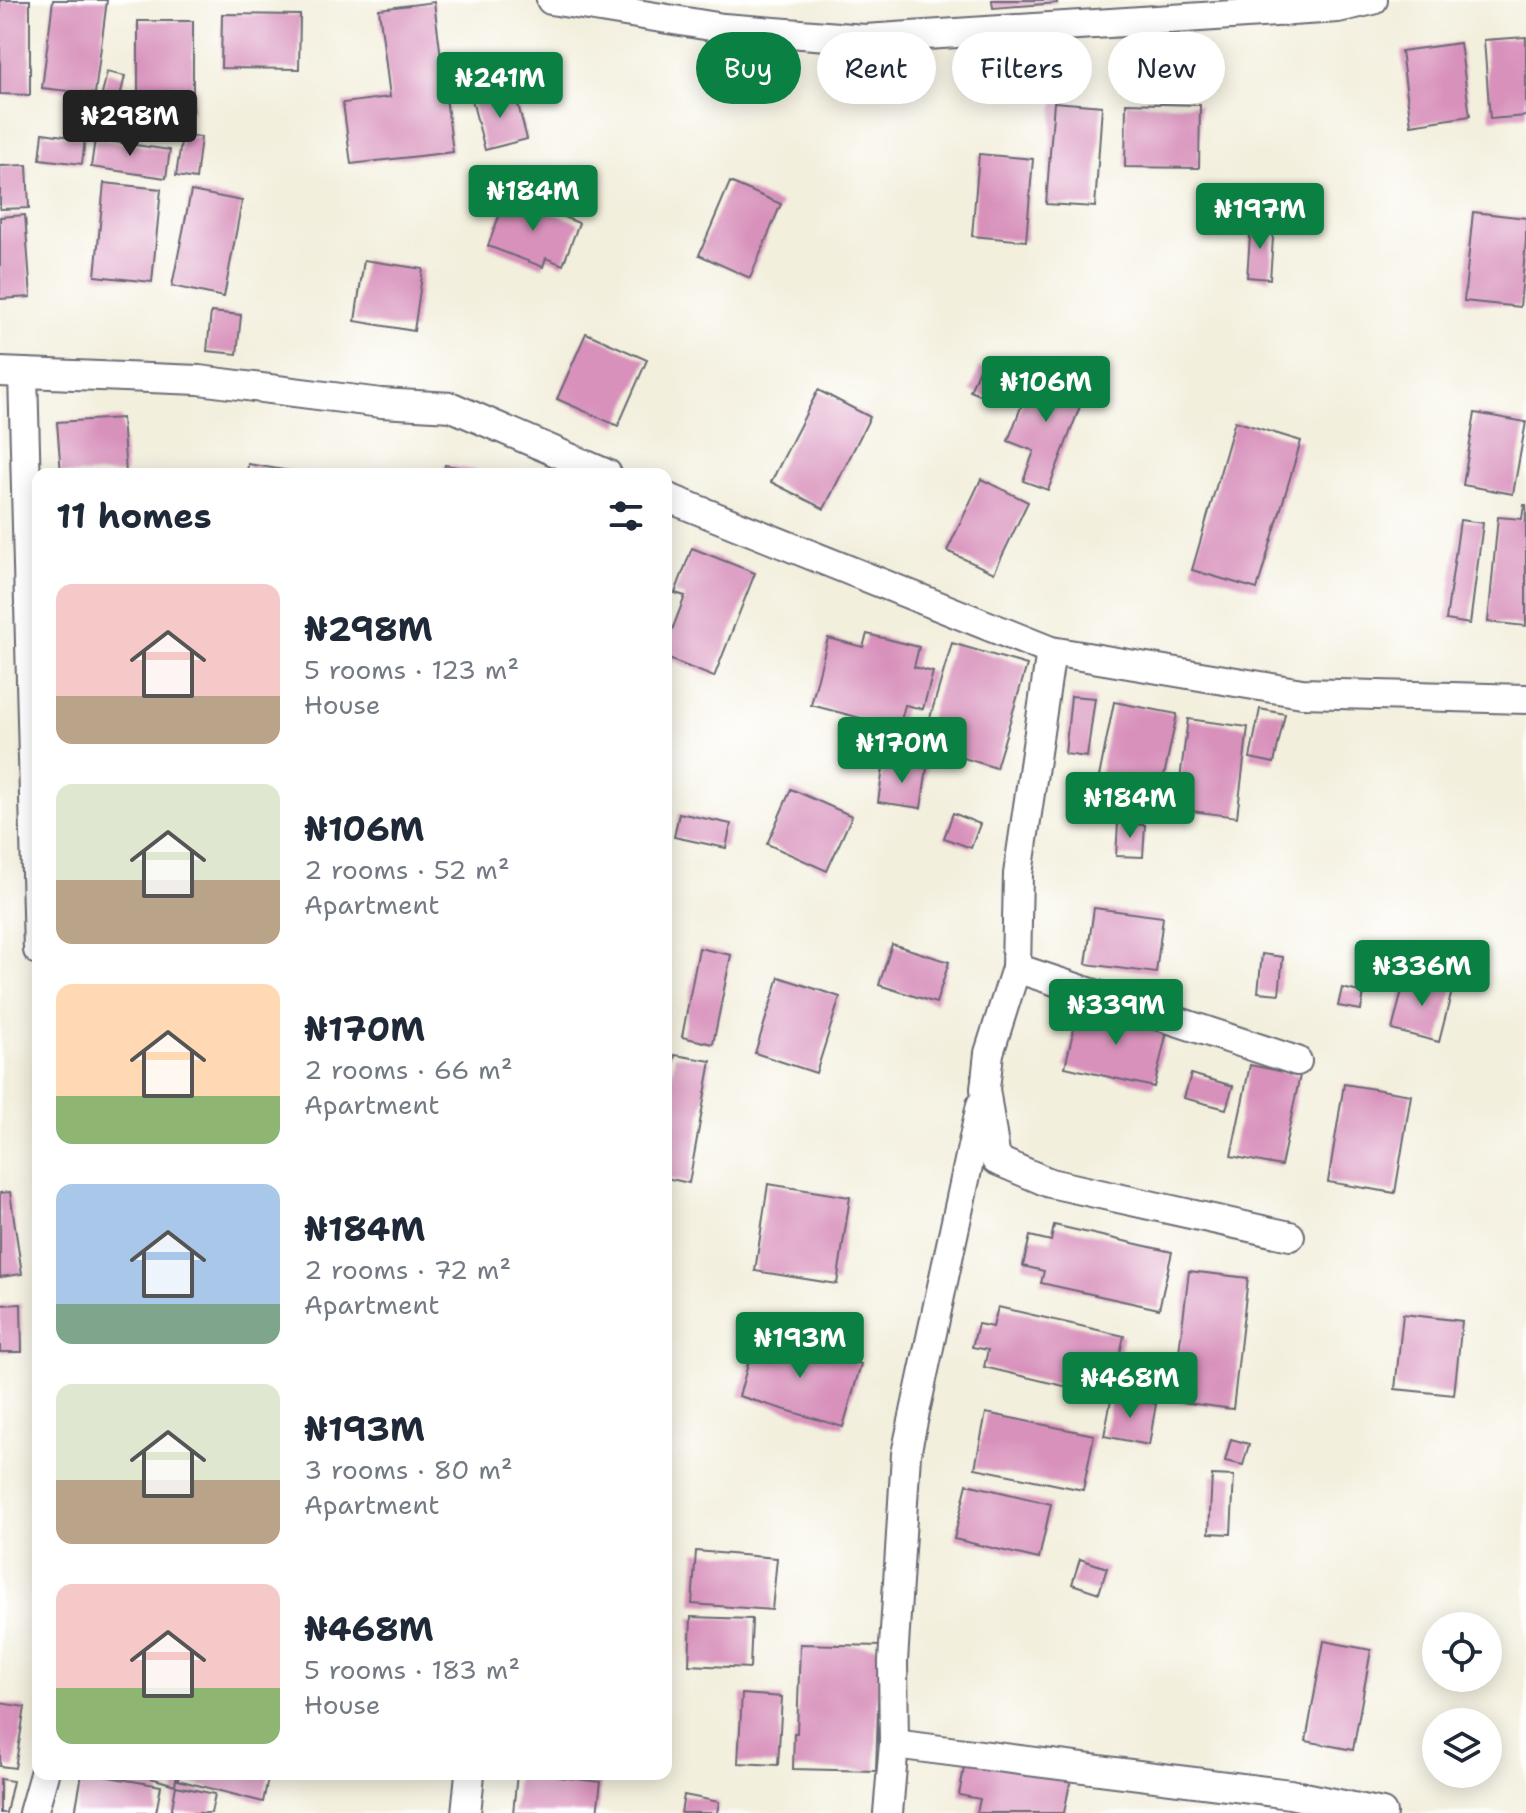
<!DOCTYPE html>
<meta charset="utf-8">
<style>
:root{--surface:#fff;--page:#f2f2f3;--text:#1f2937;--muted:#747a83;--accent:#0b8043}
body{margin:0;font-family:"Shantell Sans",sans-serif;background:var(--page);color:var(--text);height:100vh;display:flex;flex-direction:column;font-size:30px;white-space:nowrap}
*{box-sizing:border-box;margin:0}
p{font-size:26px;color:var(--muted)}
.icon{flex:none;width:44px;height:44px;fill:none;stroke:currentColor;stroke-width:2;stroke-linecap:round;stroke-linejoin:round}
.map{position:relative;flex:1;overflow:hidden}
.sheet{position:absolute;left:32px;top:468px;width:640px;height:1312px;display:flex;flex-direction:column;background:var(--surface);border-radius:16px;box-shadow:0 4px 20px #0003}
.sheet>*{flex:none}
.hud{position:absolute;left:696px;top:32px;width:710px;height:72px;display:flex;gap:16px}
.buttons{position:absolute;left:1422px;top:1612px;display:grid;gap:16px}
.buttons a{display:grid;place-items:center;width:80px;height:80px;border-radius:50%;background:var(--surface);box-shadow:0 4px 20px #0003;font-size:40px}
.price{position:absolute;translate:-50% -68px;padding:0 18px;border-radius:8px;background:var(--accent);color:#fff;font-size:26px;line-height:52px;filter:drop-shadow(0 2px 4px #0008)}
.price::after{content:'';position:absolute;left:50%;top:48px;width:24px;height:18px;margin-left:-12px;background:inherit;clip-path:polygon(0 0,100% 0,50% 100%)}
.price.active{background:#222;color:#fff}
ul{padding:0;list-style:none}
li{display:flex;align-items:center;gap:24px;height:200px;padding:0 24px}
li span{display:grid;place-items:center;flex:none;width:224px;height:160px;border-radius:16px;color:#555}
li>.icon{margin-inline-start:auto}
span .icon{width:96px;height:96px;fill:#fffc;stroke-width:1}
li b{font-size:34px}
h2{display:flex;justify-content:space-between;align-items:center;height:96px;padding:0 24px;font-size:34px}
.tag{padding:0 28px;border-radius:36px;background:var(--surface);box-shadow:0 4px 20px #0003;font-size:28px;line-height:72px}
.tag.active{background:var(--accent);color:#fff}
.map>svg:first-child{display:block}
.building{fill:#d891bb}
.lines{fill:none;stroke-linecap:round;stroke-linejoin:round}
.street-casing{stroke:#6b6a74;stroke-width:32}
.street{stroke:#fff;stroke-width:28}
</style>
<div class="map">
<svg width="1526" height="1813" viewBox="0 0 1526 1813">
<rect width="100%" height="100%" fill="#fff"/>
<filter id="ink" filterUnits="userSpaceOnUse"><feTurbulence type="fractalNoise" baseFrequency=".0125" numOctaves="2"/><feDisplacementMap in="SourceGraphic" scale="16" xChannelSelector="R" yChannelSelector="G"/><feConvolveMatrix kernelMatrix="1 2 1 2 8 2 1 2 1" color-interpolation-filters="sRGB"/></filter>
<filter id="wash" filterUnits="userSpaceOnUse"><feTurbulence type="fractalNoise" baseFrequency=".006" numOctaves="4" result="noise"/><feDisplacementMap in="SourceGraphic" scale="32" xChannelSelector="R" yChannelSelector="G"/><feGaussianBlur stdDeviation="1.8" result="paint"/><feColorMatrix in="noise" values="0 0 0 0 0 0 0 0 0 0 0 0 0 0 0 0 0 1.4 0 .05"/><feComposite in="paint" operator="in"/></filter>
<g filter="url(#wash)">
<rect width="100%" height="100%" fill="#f3efdd"/>
<g id="blocks">
<g class="building">
<polygon points="0,0 30,0 30,95 0,94"/>
<polygon points="53,0 107,0 95,94 42,88"/>
<polygon points="992,0 1057,0 1057,3 993,8"/>
<polygon points="434,2 453,152 351,164 343,103 390,97 379,9"/>
<polygon points="222,14 300,15 299,69 221,68"/>
<rect x="138" y="21" width="55" height="90"/>
<polygon points="1526,37 1526,116 1490,119 1484,40"/>
<polygon points="1460,43 1470,116 1411,125 1401,51"/>
<polygon points="107,72 125,76 115,117 98,113"/>
<polygon points="514,89 527,139 485,150 472,100"/>
<polygon points="1054,102 1102,106 1095,207 1046,204"/>
<polygon points="1126,103 1200,105 1199,168 1125,167"/>
<polygon points="43,133 85,139 82,164 40,159"/>
<polygon points="182,135 201,137 196,179 176,176"/>
<polygon points="95,139 170,150 166,178 91,167"/>
<polygon points="979,154 1033,159 1026,241 972,236"/>
<polygon points="27,165 29,208 0,209 0,166"/>
<polygon points="730,182 781,204 750,278 699,255"/>
<polygon points="104,183 161,189 152,282 95,276"/>
<polygon points="191,191 242,201 224,297 172,286"/>
<polygon points="507,195 579,223 563,265 546,258 543,267 488,246"/>
<polygon points="1473,212 1526,218 1526,241 1520,307 1464,301"/>
<polygon points="25,215 31,297 0,299 0,217"/>
<polygon points="1251,223 1274,225 1270,279 1247,277"/>
<polygon points="364,260 423,269 414,331 355,321"/>
<polygon points="211,312 241,315 237,354 207,351"/>
<polygon points="586,333 647,360 618,426 557,399"/>
<polygon points="980,367 1006,377 997,402 970,391"/>
<polygon points="1036,368 1087,388 1048,490 1023,481 1034,451 1008,441"/>
<polygon points="818,390 870,417 824,509 771,482"/>
<polygon points="1475,413 1526,422 1513,494 1463,485"/>
<polygon points="122,418 126,474 61,474 57,422"/>
<polygon points="1235,421 1301,441 1257,589 1192,570"/>
<polygon points="248,464 296,472 295,474 247,474"/>
<polygon points="445,465 486,472 486,474 443,474"/>
<polygon points="981,479 1028,502 994,573 947,551"/>
<polygon points="1524,505 1526,505 1526,626 1488,622 1498,517 1522,519"/>
<polygon points="1460,520 1483,523 1470,624 1446,620"/>
<polygon points="692,548 755,573 714,677 666,658 666,646 685,596 675,593"/>
<polygon points="867,634 919,647 914,667 933,672 923,709 905,705 899,728 811,705 828,638 863,647"/>
<polygon points="952,643 1027,665 996,768 922,745"/>
<polygon points="1071,696 1095,698 1087,757 1065,754"/>
<polygon points="1114,702 1177,714 1160,795 1098,782"/>
<polygon points="1260,709 1285,714 1274,763 1250,758"/>
<polygon points="1188,719 1248,727 1237,817 1176,809"/>
<polygon points="884,762 927,768 921,808 878,802"/>
<polygon points="791,789 852,816 827,871 767,844"/>
<polygon points="679,813 731,824 726,848 674,837"/>
<polygon points="953,813 980,824 971,848 944,838"/>
<polygon points="1118,823 1145,825 1143,857 1116,856"/>
<polygon points="1094,908 1163,917 1156,973 1086,964"/>
<polygon points="892,944 949,962 936,1003 879,985"/>
<polygon points="699,948 731,955 713,1044 682,1037"/>
<polygon points="1262,954 1283,957 1279,994 1258,992"/>
<polygon points="1406,975 1453,987 1439,1042 1392,1030"/>
<polygon points="779,977 840,997 816,1073 755,1053"/>
<polygon points="1342,988 1364,993 1361,1010 1338,1006"/>
<polygon points="1079,1006 1168,1027 1154,1087 1065,1067"/>
<polygon points="675,1055 711,1061 689,1183 666,1178 666,1106"/>
<polygon points="1250,1065 1300,1075 1281,1166 1231,1156"/>
<polygon points="1191,1074 1233,1086 1226,1109 1184,1098"/>
<polygon points="1344,1084 1411,1095 1395,1193 1328,1182"/>
<polygon points="768,1184 850,1197 837,1284 755,1271"/>
<polygon points="10,1192 22,1274 0,1277 0,1193"/>
<polygon points="1054,1225 1172,1252 1159,1309 1041,1283 1044,1271 1023,1266 1030,1236 1051,1241"/>
<polygon points="1189,1271 1248,1278 1233,1409 1173,1401"/>
<polygon points="21,1304 22,1352 0,1352 0,1305"/>
<polygon points="998,1307 1124,1336 1110,1397 984,1367 988,1350 972,1347 978,1324 993,1327"/>
<polygon points="1403,1314 1462,1321 1454,1395 1395,1389"/>
<polygon points="757,1333 861,1364 843,1427 739,1396"/>
<polygon points="1112,1395 1156,1404 1149,1445 1104,1436"/>
<polygon points="986,1413 1094,1435 1083,1490 975,1468"/>
<polygon points="1231,1439 1249,1444 1243,1465 1225,1461"/>
<polygon points="1212,1475 1234,1476 1231,1534 1209,1533"/>
<polygon points="967,1484 1051,1504 1039,1559 954,1539"/>
<polygon points="696,1551 777,1558 772,1610 692,1604"/>
<polygon points="1080,1559 1107,1568 1099,1593 1072,1584"/>
<polygon points="691,1617 752,1619 750,1668 689,1665"/>
<polygon points="1324,1641 1371,1650 1353,1750 1306,1741"/>
<polygon points="800,1644 880,1646 876,1771 793,1769 794,1733 797,1733"/>
<polygon points="742,1694 782,1697 778,1765 738,1763"/>
<polygon points="0,1703 25,1707 15,1768 0,1766"/>
<polygon points="966,1757 1071,1778 1064,1813 977,1813 980,1799 959,1795"/>
<polygon points="82,1774 92,1774 161,1786 156,1813 75,1813"/>
<polygon points="137,1774 177,1774 175,1785"/>
<polygon points="179,1774 269,1774 263,1802 178,1780"/>
<polygon points="517,1774 560,1774 559,1777 601,1782 597,1813 513,1813"/>
<polygon points="0,1779 13,1781 6,1813 0,1813"/>
<polygon points="176,1786 215,1794 211,1813 171,1813"/>
<polygon points="684,1795 719,1802 717,1813 681,1813"/>
</g>
</g>
</g>
<g filter="url(#ink)">
<use href="#blocks" fill-opacity="0" stroke="#6b6a74" stroke-width="2"/>
<g class="lines">
<defs>
<g id="street">
<polyline points="551,0 723,28 865,39 1338,8 1373,0"/>
<polyline points="0,372 199,380 381,403 452,407 607,474"/>
<polyline points="23,373 38,950"/>
<polyline points="666,497 1051,651 1302,693 1526,699"/>
<polyline points="1051,651 1018,874 1016,968 989,1053 985,1089 996,1160 1050,1183 1290,1236"/>
<polyline points="1016,968 1297,1061"/>
<polyline points="894,1744 1290,1794 1382,1813"/>
<polyline points="33,1813 44,1774"/>
<polyline points="466,1813 470,1774"/>
<polyline points="888,1813 894,1744 893,1662 906,1454 981,1105"/>
</g>
</defs>
<use href="#street" class="street-casing"/>
<use href="#street" class="street"/>
</g>
</g>
</svg>
<div class="buttons">
<a><svg class="icon" aria-label="locate" viewBox="0 0 24 24"><circle cx="12" cy="12" r="6"/><path d="M12 2v4M12 18v4M2 12h4M18 12h4"/></svg></a>
<a><svg class="icon" aria-label="layers" viewBox="0 0 24 24"><path d="M12 4l9 5-9 5-9-5zM3 14l9 5 9-5"/></svg></a>
</div>
<b class="price" style="left:500px;top:120px">₦241M</b>
<b class="price active" style="left:130px;top:158px">₦298M</b>
<b class="price" style="left:533px;top:233px">₦184M</b>
<b class="price" style="left:1260px;top:251px">₦197M</b>
<b class="price" style="left:1046px;top:424px">₦106M</b>
<b class="price" style="left:902px;top:785px">₦170M</b>
<b class="price" style="left:1130px;top:840px">₦184M</b>
<b class="price" style="left:1422px;top:1008px">₦336M</b>
<b class="price" style="left:1116px;top:1047px">₦339M</b>
<b class="price" style="left:800px;top:1380px">₦193M</b>
<b class="price" style="left:1130px;top:1420px">₦468M</b>
<div class="hud">
<a class="tag active">Buy</a>
<a class="tag">Rent</a>
<a class="tag">Filters</a>
<a class="tag">New</a>
</div>
<section class="sheet">
<h2>11 homes<svg class="icon" aria-label="filters" viewBox="0 0 24 24"><path d="M4 7h16M4 17h16"/><circle cx="9" cy="7" r="2"/><circle cx="15" cy="17" r="2"/></svg></h2>
<ul>
<li><span style="background:linear-gradient(#f6c9c9 70%,#b9a48a 0)"><svg class="icon" aria-label="home" viewBox="0 0 24 24"><path d="M3 11l9-7 9 7M6 9v11h12V9"/></svg></span><div><b>₦298M</b><p>5 rooms · 123 m²</p><p>House</p></div></li>
<li><span style="background:linear-gradient(#dfe7d0 60%,#b9a48a 0)"><svg class="icon" aria-label="home" viewBox="0 0 24 24"><path d="M3 11l9-7 9 7M6 9v11h12V9"/></svg></span><div><b>₦106M</b><p>2 rooms · 52 m²</p><p>Apartment</p></div></li>
<li><span style="background:linear-gradient(#ffd9b3 70%,#8fb573 0)"><svg class="icon" aria-label="home" viewBox="0 0 24 24"><path d="M3 11l9-7 9 7M6 9v11h12V9"/></svg></span><div><b>₦170M</b><p>2 rooms · 66 m²</p><p>Apartment</p></div></li>
<li><span style="background:linear-gradient(#a9c7e8 75%,#7fa58c 0)"><svg class="icon" aria-label="home" viewBox="0 0 24 24"><path d="M3 11l9-7 9 7M6 9v11h12V9"/></svg></span><div><b>₦184M</b><p>2 rooms · 72 m²</p><p>Apartment</p></div></li>
<li><span style="background:linear-gradient(#dfe7d0 60%,#b9a48a 0)"><svg class="icon" aria-label="home" viewBox="0 0 24 24"><path d="M3 11l9-7 9 7M6 9v11h12V9"/></svg></span><div><b>₦193M</b><p>3 rooms · 80 m²</p><p>Apartment</p></div></li>
<li><span style="background:linear-gradient(#f6c9c9 65%,#8fb573 0)"><svg class="icon" aria-label="home" viewBox="0 0 24 24"><path d="M3 11l9-7 9 7M6 9v11h12V9"/></svg></span><div><b>₦468M</b><p>5 rooms · 183 m²</p><p>House</p></div></li>
</ul>
</section>
</div>
